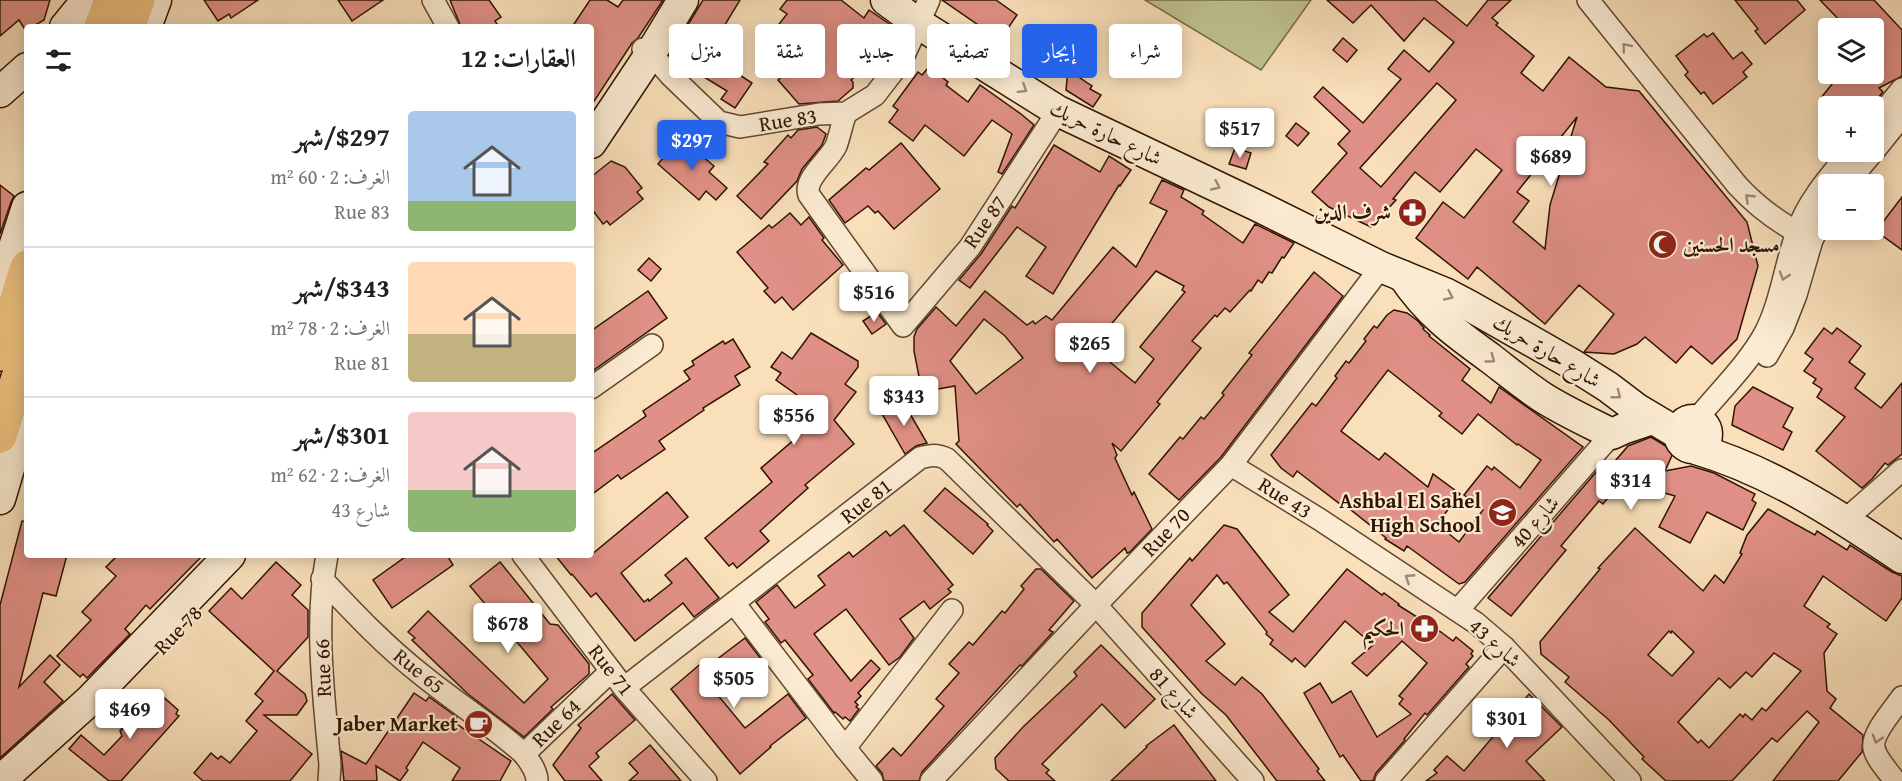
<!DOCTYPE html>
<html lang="ar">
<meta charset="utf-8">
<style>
:root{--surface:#fff;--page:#f6f6f6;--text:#202124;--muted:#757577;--line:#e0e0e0;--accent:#2563eb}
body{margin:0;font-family:"Gentium Book Plus",Amiri,serif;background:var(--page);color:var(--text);direction:rtl;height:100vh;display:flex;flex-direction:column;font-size:22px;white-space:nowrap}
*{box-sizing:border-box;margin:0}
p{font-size:20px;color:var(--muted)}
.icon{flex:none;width:33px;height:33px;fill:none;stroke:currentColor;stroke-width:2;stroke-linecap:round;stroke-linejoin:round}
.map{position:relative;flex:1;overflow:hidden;direction:ltr}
.drawer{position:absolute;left:24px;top:24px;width:570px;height:534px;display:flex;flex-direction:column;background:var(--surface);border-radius:6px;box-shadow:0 3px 15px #0003;direction:rtl}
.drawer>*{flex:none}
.banner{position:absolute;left:612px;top:24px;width:570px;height:54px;direction:rtl;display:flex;gap:12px}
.tools{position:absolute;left:1818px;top:18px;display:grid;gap:12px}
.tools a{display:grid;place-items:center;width:66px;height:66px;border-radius:6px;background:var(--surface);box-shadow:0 3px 15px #0003;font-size:30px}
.price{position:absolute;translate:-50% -51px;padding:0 14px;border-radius:6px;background:#fff;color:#222;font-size:20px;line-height:39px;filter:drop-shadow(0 2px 3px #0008)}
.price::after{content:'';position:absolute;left:50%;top:36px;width:18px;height:14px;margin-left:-9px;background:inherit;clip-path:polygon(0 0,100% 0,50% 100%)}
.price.current{background:var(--accent);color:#fff}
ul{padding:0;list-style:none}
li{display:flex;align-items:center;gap:18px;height:150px;padding:0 18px}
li+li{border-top:2px solid var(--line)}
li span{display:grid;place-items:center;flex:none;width:168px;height:120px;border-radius:6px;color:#555}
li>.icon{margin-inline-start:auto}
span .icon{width:72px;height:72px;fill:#fffc;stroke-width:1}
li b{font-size:26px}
h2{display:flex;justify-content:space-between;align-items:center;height:72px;padding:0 18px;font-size:26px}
.pill{padding:0 21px;border-radius:6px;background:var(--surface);box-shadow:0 3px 15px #0003;font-size:21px;line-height:54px}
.pill.current{background:var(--accent);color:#fff}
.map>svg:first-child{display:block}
.green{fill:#bec28f;stroke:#766b48;stroke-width:1.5}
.building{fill:#e09086;stroke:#2f1401;stroke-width:1.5;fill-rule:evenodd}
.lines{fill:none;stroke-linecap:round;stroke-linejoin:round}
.street-casing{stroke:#62472f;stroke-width:24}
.secondary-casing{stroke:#2f1401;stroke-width:33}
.highway-casing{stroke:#2f1401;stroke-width:36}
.street{stroke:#fbebd2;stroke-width:21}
.secondary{stroke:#fbebd2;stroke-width:30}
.highway{stroke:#ecc07d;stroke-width:33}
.oneway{stroke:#9f8a74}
.labels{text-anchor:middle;stroke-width:4.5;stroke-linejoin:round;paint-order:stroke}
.street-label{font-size:21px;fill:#2f1401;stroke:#fbebd2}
.poi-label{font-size:21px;font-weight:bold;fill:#2f1401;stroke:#fbebd2;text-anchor:end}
</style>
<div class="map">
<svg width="1902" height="781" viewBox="0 0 1902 781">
<rect width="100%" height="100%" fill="#f9e0ba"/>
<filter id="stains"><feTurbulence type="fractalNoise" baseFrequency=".00333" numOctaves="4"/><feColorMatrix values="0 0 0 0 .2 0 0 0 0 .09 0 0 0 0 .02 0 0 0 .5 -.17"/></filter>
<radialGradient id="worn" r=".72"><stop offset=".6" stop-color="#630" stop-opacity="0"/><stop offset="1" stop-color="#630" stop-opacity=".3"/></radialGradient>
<polygon class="green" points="1145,0 1311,0 1261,70"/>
<g class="building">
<polygon points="0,0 50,0 44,20 32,27 27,27 26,31 19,20 0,36"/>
<polygon points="204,0 258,0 231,18 229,14 218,21"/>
<polygon points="338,0 383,0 352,21"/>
<polygon points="450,0 489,0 501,17 495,21 499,27 461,27"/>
<polygon points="590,0 607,0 618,7 623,0 663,0 638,38 632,43 591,106 591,27 572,27"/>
<polygon points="703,0 740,0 712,46 731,58 726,66 752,83 735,108 721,99 727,91 676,60 672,51"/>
<polygon points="787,0 841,0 864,18 869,10 901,32 891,53 884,63 878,58 851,80 853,82 853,88 838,101 799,104 778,80 795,66 765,42 787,14 780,9"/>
<polygon points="942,0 996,0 1017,15 1000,40"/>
<path d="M 1327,0 L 1435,0 L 1467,26 L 1488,0 L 1511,0 L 1492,18 L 1498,23 L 1496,25 L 1534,56 L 1521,73 L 1543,91 L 1569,57 L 1606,87 L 1639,91 L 1747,222 L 1758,266 L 1737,339 L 1712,364 L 1691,346 L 1676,363 L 1645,337 L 1637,344 L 1614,354 L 1584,352 L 1614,314 L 1579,285 L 1545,324 L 1477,267 L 1468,279 L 1416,238 L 1443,202 L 1464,218 L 1502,170 L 1476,149 L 1440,192 L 1415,172 L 1393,199 L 1396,200 L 1371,227 L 1329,207 L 1312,192 L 1347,153 L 1338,144 L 1350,131 L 1314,97 L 1323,87 L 1363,123 L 1401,79 L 1388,69 L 1404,50 L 1429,72 L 1454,42 L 1424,18 L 1404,41 L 1371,5 L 1353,23 ZM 1437,83 L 1456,100 L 1381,187 L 1360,168 ZM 1577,117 L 1550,205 L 1545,249 L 1513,222 L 1529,201 L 1517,192 Z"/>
<polygon points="1735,0 1797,0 1805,10 1765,44 1755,31 1758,29"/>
<polygon points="1820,0 1874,0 1902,30 1902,76 1879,88 1883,92 1871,106 1831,106 1821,98 1840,74 1874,74 1874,28 1847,28"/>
<polygon points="1713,33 1733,59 1742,52 1752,64 1743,72 1747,77 1713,104 1704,92 1701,94 1685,75 1688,72 1676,56 1704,34 1707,37"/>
<polygon points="1343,38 1357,50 1347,62 1333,50"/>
<polygon points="929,67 948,82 946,85 968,102 980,85 1021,114 1034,125 1002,174 998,172 1012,134 992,120 964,156 925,125 913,141 889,122 898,110 893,106 907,87 918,72 922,75"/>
<polygon points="1068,70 1092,86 1090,89 1101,95 1093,107 1066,90"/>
<polygon points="1296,123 1309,133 1298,146 1286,136"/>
<polygon points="817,127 826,134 822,145 802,169 797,181 761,219 737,196 768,164 764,162 788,135 791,138 798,130"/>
<polygon points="681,138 714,166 709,172 727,188 716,200 706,191 699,200 658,164"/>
<polygon points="901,143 940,189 894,229 878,211 875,213 868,206 845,223 829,200 866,168 869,170"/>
<polygon points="1054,145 1100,172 1109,156 1131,170 1120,186 1119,185 1053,294 1026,276 1046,247 1017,227 970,288 959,280 981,254 1012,206 1015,208"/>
<polygon points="1235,148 1251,153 1246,169 1229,164"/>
<polygon points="611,161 625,167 642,188 637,192 643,199 610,225 607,221 603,224 591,208 591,177"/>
<path d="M 1162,180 L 1184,190 L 1181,197 L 1204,211 L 1202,214 L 1243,243 L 1255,224 L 1294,243 L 1284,258 L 1282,257 L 1272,273 L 1269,272 L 1262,283 L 1258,280 L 1251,291 L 1250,290 L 1230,312 L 1225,308 L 1217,317 L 1215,315 L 1192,341 L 1201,348 L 1157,402 L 1160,404 L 1121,451 L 1112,443 L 1117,455 L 1115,458 L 1132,495 L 1134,492 L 1152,529 L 1130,552 L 1127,553 L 1125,548 L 1092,578 L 1057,539 L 1054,542 L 1020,504 L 1017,507 L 956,444 L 959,441 L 955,386 L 922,392 L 914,351 L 914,337 L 917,329 L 936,307 L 956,326 L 985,291 L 1027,325 L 1033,321 L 1035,324 L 1046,316 L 1052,320 L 1113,247 L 1136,267 L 1167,211 L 1150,203 ZM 1156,271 L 1184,286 L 1182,290 L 1185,292 L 1140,347 L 1154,359 L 1135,383 L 1092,347 ZM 984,319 L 1005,336 L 1023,358 L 976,394 L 950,361 Z"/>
<polygon points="0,185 14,196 11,202 0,234"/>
<polygon points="1902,197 1902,250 1876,231"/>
<polygon points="790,213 801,225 809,217 824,238 822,240 843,265 793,310 782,297 775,303 764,291 768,288 737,252 769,225 772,228"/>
<polygon points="649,258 661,269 651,281 638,270"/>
<polygon points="1314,272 1343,296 1221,457 1179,500 1149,474 1180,437 1183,439 1201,417 1204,419 1224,395 1222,393 1252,355 1249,353"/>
<polygon points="648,291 667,318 591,372 591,331"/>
<path d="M 1394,310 L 1407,313 L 1418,321 L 1424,328 L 1423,329 L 1430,335 L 1429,336 L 1470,369 L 1462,380 L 1491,403 L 1499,387 L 1583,447 L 1465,582 L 1459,584 L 1407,546 L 1404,551 L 1385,539 L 1386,538 L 1341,502 L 1340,504 L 1297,471 L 1293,477 L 1281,468 L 1271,455 L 1312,403 L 1316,406 L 1337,378 L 1335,376 L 1346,361 L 1349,363 L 1366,341 L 1364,339 L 1374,326 L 1377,328 L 1387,315 ZM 1388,370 L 1442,413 L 1439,416 L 1462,434 L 1478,414 L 1517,445 L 1518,444 L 1541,460 L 1520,488 L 1494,467 L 1492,470 L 1487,466 L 1464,495 L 1483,510 L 1459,542 L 1437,524 L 1460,494 L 1433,474 L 1428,487 L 1385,453 L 1379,460 L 1341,431 Z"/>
<polygon points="877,312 886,324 872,334 863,321"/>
<polygon points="1824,328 1832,334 1837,328 1861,346 1849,362 1865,374 1855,388 1881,408 1902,383 1902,454 1888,465 1885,463 1872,479 1862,488 1816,451 1845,417 1817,397 1822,389 1813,383 1816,379 1804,371 1813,359 1805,353"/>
<polygon points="811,333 858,361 858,367 845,384 856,392 834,420 854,444 805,485 808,488 760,531 769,541 737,568 733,563 729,566 705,538 772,482 761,468 824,414 776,380 781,373 771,367 782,352 792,359"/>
<polygon points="733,339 750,367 735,376 740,385 703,408 704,410 659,441 665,449 621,479 618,475 591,495 591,454 646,416 643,411 690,379 684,371 694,365 692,361 723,341 725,344"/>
<polygon points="1753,387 1793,408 1783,427 1792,432 1783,450 1732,425 1735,406"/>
<polygon points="902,400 927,443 916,446 905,454 881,412"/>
<polygon points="1651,437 1674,451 1665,471 1691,466 1714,473 1755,494 1752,500 1756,503 1743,530 1707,512 1690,543 1659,527 1675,496 1640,486 1626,476 1603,504 1599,501 1561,546 1566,550 1511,616 1488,598 1597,471 1603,475 1628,446"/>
<polygon points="945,488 988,524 987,525 993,531 973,554 924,511"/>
<polygon points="667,492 688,517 621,573 644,602 648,599 649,601 672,583 665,575 686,558 719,598 694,617 683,603 635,641 596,593 591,597 572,574 571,575 555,555 591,555"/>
<path d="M 1768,509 L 1815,535 L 1817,531 L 1847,550 L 1850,545 L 1892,572 L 1902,576 L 1902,598 L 1886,621 L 1823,576 L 1804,606 L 1830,624 L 1827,627 L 1837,634 L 1824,653 L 1827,691 L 1836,699 L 1830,708 L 1863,735 L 1862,752 L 1838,781 L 1773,781 L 1819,722 L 1807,711 L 1777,742 L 1772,738 L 1732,781 L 1666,781 L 1642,759 L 1644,757 L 1609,720 L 1565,682 L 1569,677 L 1541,654 L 1540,642 L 1600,569 L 1598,568 L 1635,528 L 1703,591 L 1715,575 L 1724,583 L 1742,554 L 1740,553 L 1747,535 ZM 1669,631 L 1671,633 L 1672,631 L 1694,652 L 1672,676 L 1648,655 ZM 1774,653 L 1801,671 L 1766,711 L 1762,708 L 1752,720 L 1745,714 L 1743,717 L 1740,714 L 1709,748 L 1701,740 L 1698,743 L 1678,722 L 1719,678 L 1730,688 L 1746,672 L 1752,677 Z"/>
<polygon points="22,521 27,522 27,555 67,555 56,596 43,593 19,687 50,655 60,665 44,682 63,701 0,758 0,605"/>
<polygon points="904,525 953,585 948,589 951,592 930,609 924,601 900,619 914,638 900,657 889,665 846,609 814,634 851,681 871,660 880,669 858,693 861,696 855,702 858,705 856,707 859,709 850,721 845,717 843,719 835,712 834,713 808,679 813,675 785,640 781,643 765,622 769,619 756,602 777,585 795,608 825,585 818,576 849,552 853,557 886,531 890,536"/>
<polygon points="1224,525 1237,529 1289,595 1269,612 1293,632 1347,569 1382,595 1384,593 1399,604 1398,605 1441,632 1453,641 1456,637 1473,651 1471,654 1473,656 1466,664 1469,667 1427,715 1425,713 1404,739 1405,740 1376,773 1373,781 1361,781 1343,755 1340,757 1304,693 1320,683 1332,703 1351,691 1377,737 1411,714 1399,704 1403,699 1399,696 1427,663 1402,641 1367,676 1352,663 1373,645 1345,621 1305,667 1295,658 1292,662 1270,644 1273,640 1266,634 1267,632 1227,582 1224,584 1217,575 1191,605 1225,644 1206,661 1235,685 1242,677 1262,694 1319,769 1317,771 1325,781 1277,781 1226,715 1202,694 1142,627 1142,613 1190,558 1192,561"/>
<polygon points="118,555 203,555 150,609 146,605 125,629 130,634 87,678 83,674 80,677 57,656 91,620 82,612 116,576 106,567"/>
<polygon points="408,555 447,555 453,565 392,608 373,580"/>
<polygon points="276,562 301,585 292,595 308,610 308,637 277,671 305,694 307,701 297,715 264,715 312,754 290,781 203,781 194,773 211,753 218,759 221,756 230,763 257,731 246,721 263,701 255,694 274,671 209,611 231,588 242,599"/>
<polygon points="500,562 550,624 558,625 589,664 589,674 551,707 553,709 524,737 468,694 412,640 415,638 408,632 428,611 524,703 548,679 470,586"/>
<polygon points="1036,569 1041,569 1074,601 1049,630 1053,632 1022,666 1020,665 922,772 919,781 884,781 882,773 876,766 893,748 901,756 944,706 936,699 959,673 949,664 969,642 973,645 1002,611 1005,613 1024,589 1021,586"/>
<polygon points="745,638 761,659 716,693 745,728 788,694 806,718 770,746 771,747 740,774 671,689 704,661 708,666"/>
<polygon points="1101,645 1155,699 1125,728 1102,704 1042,764 1049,770 1046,773 1055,781 1009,781 996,769 995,758 1023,727 1077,676 1074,672"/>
<polygon points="414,693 426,701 429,697 457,717 454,722 511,761 500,781 452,781 460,768 423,742 406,768 408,770 400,781 376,766 377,781 344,781 341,751 366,764"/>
<polygon points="160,694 178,710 176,714 179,716 121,781 109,781 69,749 81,735 104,755 122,736 120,731 138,710 149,698 155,700"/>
<polygon points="612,694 635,720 596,753 599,757 589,766 602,781 565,781 553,765 581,728 578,725"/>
<polygon points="1529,694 1562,727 1526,761 1545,781 1426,781 1437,773 1434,770 1447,756 1464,771"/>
<polygon points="1174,725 1216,781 1111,781 1147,747 1146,746"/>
<polygon points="650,745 681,781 629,781 638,773 629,763"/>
</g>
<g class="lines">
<defs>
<g id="street">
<polyline points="433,0 448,27"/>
<path d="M 1588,0 L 1737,185 C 1758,208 1783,226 1812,240"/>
<polyline points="643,49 651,53 670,75 719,122 740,127 819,114 846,113 875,95 902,60 929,0"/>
<path d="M 846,113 C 842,123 840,135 836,146 C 828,162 803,179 809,195 L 903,326 L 970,247 L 1058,111"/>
<polyline points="1874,123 1902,89"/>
<polyline points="1874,151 1902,116"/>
<polyline points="1846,184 1873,152"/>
<polyline points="1767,356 1783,328 1796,295 1812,240 1828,209"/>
<polyline points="591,388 652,345"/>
<path d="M 1696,420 C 1717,394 1749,363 1765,333 C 1781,302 1785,265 1797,232 C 1807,202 1830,176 1850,152"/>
<polyline points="1231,465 1319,519 1476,623 1504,647 1630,781"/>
<polyline points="1845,520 1902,470"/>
<path d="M 327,555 C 314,623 324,697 330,765 L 329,781"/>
<polyline points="523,555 624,688 706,781"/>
<path d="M 322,579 C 354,613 385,646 422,675 C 455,702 492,725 524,754"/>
<polyline points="734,603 845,748 872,781"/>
<polyline points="1458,610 1612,434"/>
<path d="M 624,688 L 920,458 C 931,455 937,454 947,459 L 1096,605 L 1253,781"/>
<polyline points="845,748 952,610"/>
<path d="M 537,781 C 537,771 530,762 524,754 L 611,671"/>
<polyline points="931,781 1096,605 1231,465 1381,267"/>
<polyline points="1386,781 1504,647"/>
<path d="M 1895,781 C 1889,772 1876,759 1874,748 C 1871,734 1894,709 1902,697"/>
</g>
<g id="secondary">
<polyline points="886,0 919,24 1058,111 1262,208 1381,267 1447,294 1468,305 1570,363 1608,387 1637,409 1679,434"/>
<polyline points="65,27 87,0"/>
<polyline points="146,27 156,0"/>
<polyline points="0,92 27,68"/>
<polyline points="591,143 651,53 683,0"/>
<path d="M 1403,276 C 1428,313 1454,332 1490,358 C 1507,371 1524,385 1542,397 C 1564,411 1588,422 1612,434 L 1625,428 L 1652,419"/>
<polyline points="0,290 27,207"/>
<circle cx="1693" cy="434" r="14"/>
<path d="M 1696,449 C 1771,471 1838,515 1902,558"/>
<polyline points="0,499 27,408"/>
<polyline points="0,781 90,700 230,555"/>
</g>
<g id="highway">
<polyline points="101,27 111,0"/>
<polyline points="128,27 138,0"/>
<polyline points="0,354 27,267"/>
<polyline points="0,436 27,348"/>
</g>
</defs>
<use href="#street" class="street-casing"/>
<use href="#secondary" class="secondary-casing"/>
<use href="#highway" class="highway-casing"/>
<use href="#street" class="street"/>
<use href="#secondary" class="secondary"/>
<use href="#highway" class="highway"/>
</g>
<defs><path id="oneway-chevron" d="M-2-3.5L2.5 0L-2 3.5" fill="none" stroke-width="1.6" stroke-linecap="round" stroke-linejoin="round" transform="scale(1.5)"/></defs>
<g class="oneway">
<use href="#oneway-chevron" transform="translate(1626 47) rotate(-129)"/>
<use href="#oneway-chevron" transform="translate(1023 89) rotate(32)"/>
<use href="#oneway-chevron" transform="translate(1216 186) rotate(25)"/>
<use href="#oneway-chevron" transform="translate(1749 198) rotate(-137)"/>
<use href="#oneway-chevron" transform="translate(1784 276) rotate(107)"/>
<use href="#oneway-chevron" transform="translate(1449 296) rotate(25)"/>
<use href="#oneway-chevron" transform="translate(1491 359) rotate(36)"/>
<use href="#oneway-chevron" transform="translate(1617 395) rotate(38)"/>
<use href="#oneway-chevron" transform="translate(1409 578) rotate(-147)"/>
<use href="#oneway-chevron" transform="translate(1877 739) rotate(106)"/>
</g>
<defs>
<symbol id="pharmacy-disc" viewBox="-11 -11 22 22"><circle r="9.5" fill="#8f2418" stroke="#fbebd2"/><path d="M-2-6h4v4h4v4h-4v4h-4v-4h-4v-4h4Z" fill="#fff"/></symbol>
<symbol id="mosque-disc" viewBox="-11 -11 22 22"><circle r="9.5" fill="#8f2418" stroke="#fbebd2"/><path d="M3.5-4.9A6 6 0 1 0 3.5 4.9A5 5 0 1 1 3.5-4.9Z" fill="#fff"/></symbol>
<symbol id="school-disc" viewBox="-11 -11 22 22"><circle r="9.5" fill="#8f2418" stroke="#fbebd2"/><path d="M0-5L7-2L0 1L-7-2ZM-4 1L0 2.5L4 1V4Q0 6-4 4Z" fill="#fff"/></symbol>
<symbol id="cafe-disc" viewBox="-11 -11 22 22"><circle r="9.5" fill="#8f2418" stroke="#fbebd2"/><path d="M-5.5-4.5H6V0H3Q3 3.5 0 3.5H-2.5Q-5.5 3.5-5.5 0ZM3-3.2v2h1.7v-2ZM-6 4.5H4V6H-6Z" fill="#fff"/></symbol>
</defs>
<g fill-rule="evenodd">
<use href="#pharmacy-disc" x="1396" y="196" width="33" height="33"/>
<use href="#mosque-disc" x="1646" y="228" width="33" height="33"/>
<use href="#school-disc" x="1486" y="496" width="33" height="33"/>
<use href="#pharmacy-disc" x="1408" y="612" width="33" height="33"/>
<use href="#cafe-disc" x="462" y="708" width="33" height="33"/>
</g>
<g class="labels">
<g class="street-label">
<text transform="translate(788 120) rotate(-9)" y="7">Rue 83</text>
<text transform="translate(1106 133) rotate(26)" y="7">شارع حارة حريك</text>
<text transform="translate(985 222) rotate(-55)" y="7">Rue 87</text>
<text transform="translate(1547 351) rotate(31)" y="7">شارع حارة حريك</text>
<text transform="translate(1285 498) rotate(32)" y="7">Rue 43</text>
<text transform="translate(866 501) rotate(-38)" y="7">Rue 81</text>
<text transform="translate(1535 522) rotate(-49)" y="7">شارع 40</text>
<text transform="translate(1166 532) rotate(-46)" y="7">Rue 70</text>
<text transform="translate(178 630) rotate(-46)" y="7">Rue 78</text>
<text transform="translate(1495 643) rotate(42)" y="7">شارع 43</text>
<text transform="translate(323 668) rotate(-92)" y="7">Rue 66</text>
<text transform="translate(611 670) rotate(52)" y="7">Rue 71</text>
<text transform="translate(419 671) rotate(39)" y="7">Rue 65</text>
<text transform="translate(1174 693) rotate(48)" y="7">شارع 81</text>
<text transform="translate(556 723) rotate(-44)" y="7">Rue 64</text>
</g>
<g class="poi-label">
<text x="1391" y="219">شرف الدين</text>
<text x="1683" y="252" text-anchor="start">مسجد الحسنين</text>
<text x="1481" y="508">Ashbal El Sahel<tspan x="1481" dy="24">High School</tspan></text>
<text x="1404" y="636">الحكيم</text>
<text x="458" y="731">Jaber Market</text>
</g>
</g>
<rect width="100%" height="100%" filter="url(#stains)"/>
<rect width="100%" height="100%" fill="url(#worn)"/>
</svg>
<div class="tools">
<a><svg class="icon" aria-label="layers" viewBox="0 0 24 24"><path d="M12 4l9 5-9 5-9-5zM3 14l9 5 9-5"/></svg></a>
<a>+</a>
<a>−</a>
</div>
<b class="price" style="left:1240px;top:159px">$517</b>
<b class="price current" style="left:692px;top:171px">$297</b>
<b class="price" style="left:1551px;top:187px">$689</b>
<b class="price" style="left:874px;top:323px">$516</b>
<b class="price" style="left:1090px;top:374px">$265</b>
<b class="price" style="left:904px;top:427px">$343</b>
<b class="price" style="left:794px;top:446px">$556</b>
<b class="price" style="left:1631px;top:511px">$314</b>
<b class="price" style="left:508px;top:654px">$678</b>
<b class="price" style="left:734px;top:709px">$505</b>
<b class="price" style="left:130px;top:740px">$469</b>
<b class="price" style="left:1507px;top:749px">$301</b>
<div class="banner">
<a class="pill">شراء</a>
<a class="pill current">إيجار</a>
<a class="pill">تصفية</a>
<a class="pill">جديد</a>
<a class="pill">شقة</a>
<a class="pill">منزل</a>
</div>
<section class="drawer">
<h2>العقارات: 12<svg class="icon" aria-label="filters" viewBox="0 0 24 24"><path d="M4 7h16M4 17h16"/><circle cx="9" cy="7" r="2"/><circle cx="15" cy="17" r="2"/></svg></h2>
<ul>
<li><span style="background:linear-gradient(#a9c7e8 75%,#8fb573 0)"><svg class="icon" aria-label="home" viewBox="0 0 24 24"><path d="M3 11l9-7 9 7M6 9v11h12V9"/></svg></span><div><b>$297/شهر</b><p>الغرف: 2 · 60 m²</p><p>Rue 83</p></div></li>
<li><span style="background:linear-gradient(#ffd9b3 60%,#c2b280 0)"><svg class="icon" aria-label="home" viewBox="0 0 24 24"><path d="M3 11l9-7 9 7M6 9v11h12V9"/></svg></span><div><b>$343/شهر</b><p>الغرف: 2 · 78 m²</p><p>Rue 81</p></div></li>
<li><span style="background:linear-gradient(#f6c9c9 65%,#8fb573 0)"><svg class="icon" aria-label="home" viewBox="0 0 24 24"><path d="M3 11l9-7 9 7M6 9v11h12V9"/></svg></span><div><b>$301/شهر</b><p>الغرف: 2 · 62 m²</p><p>شارع 43</p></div></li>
</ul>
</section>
</div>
